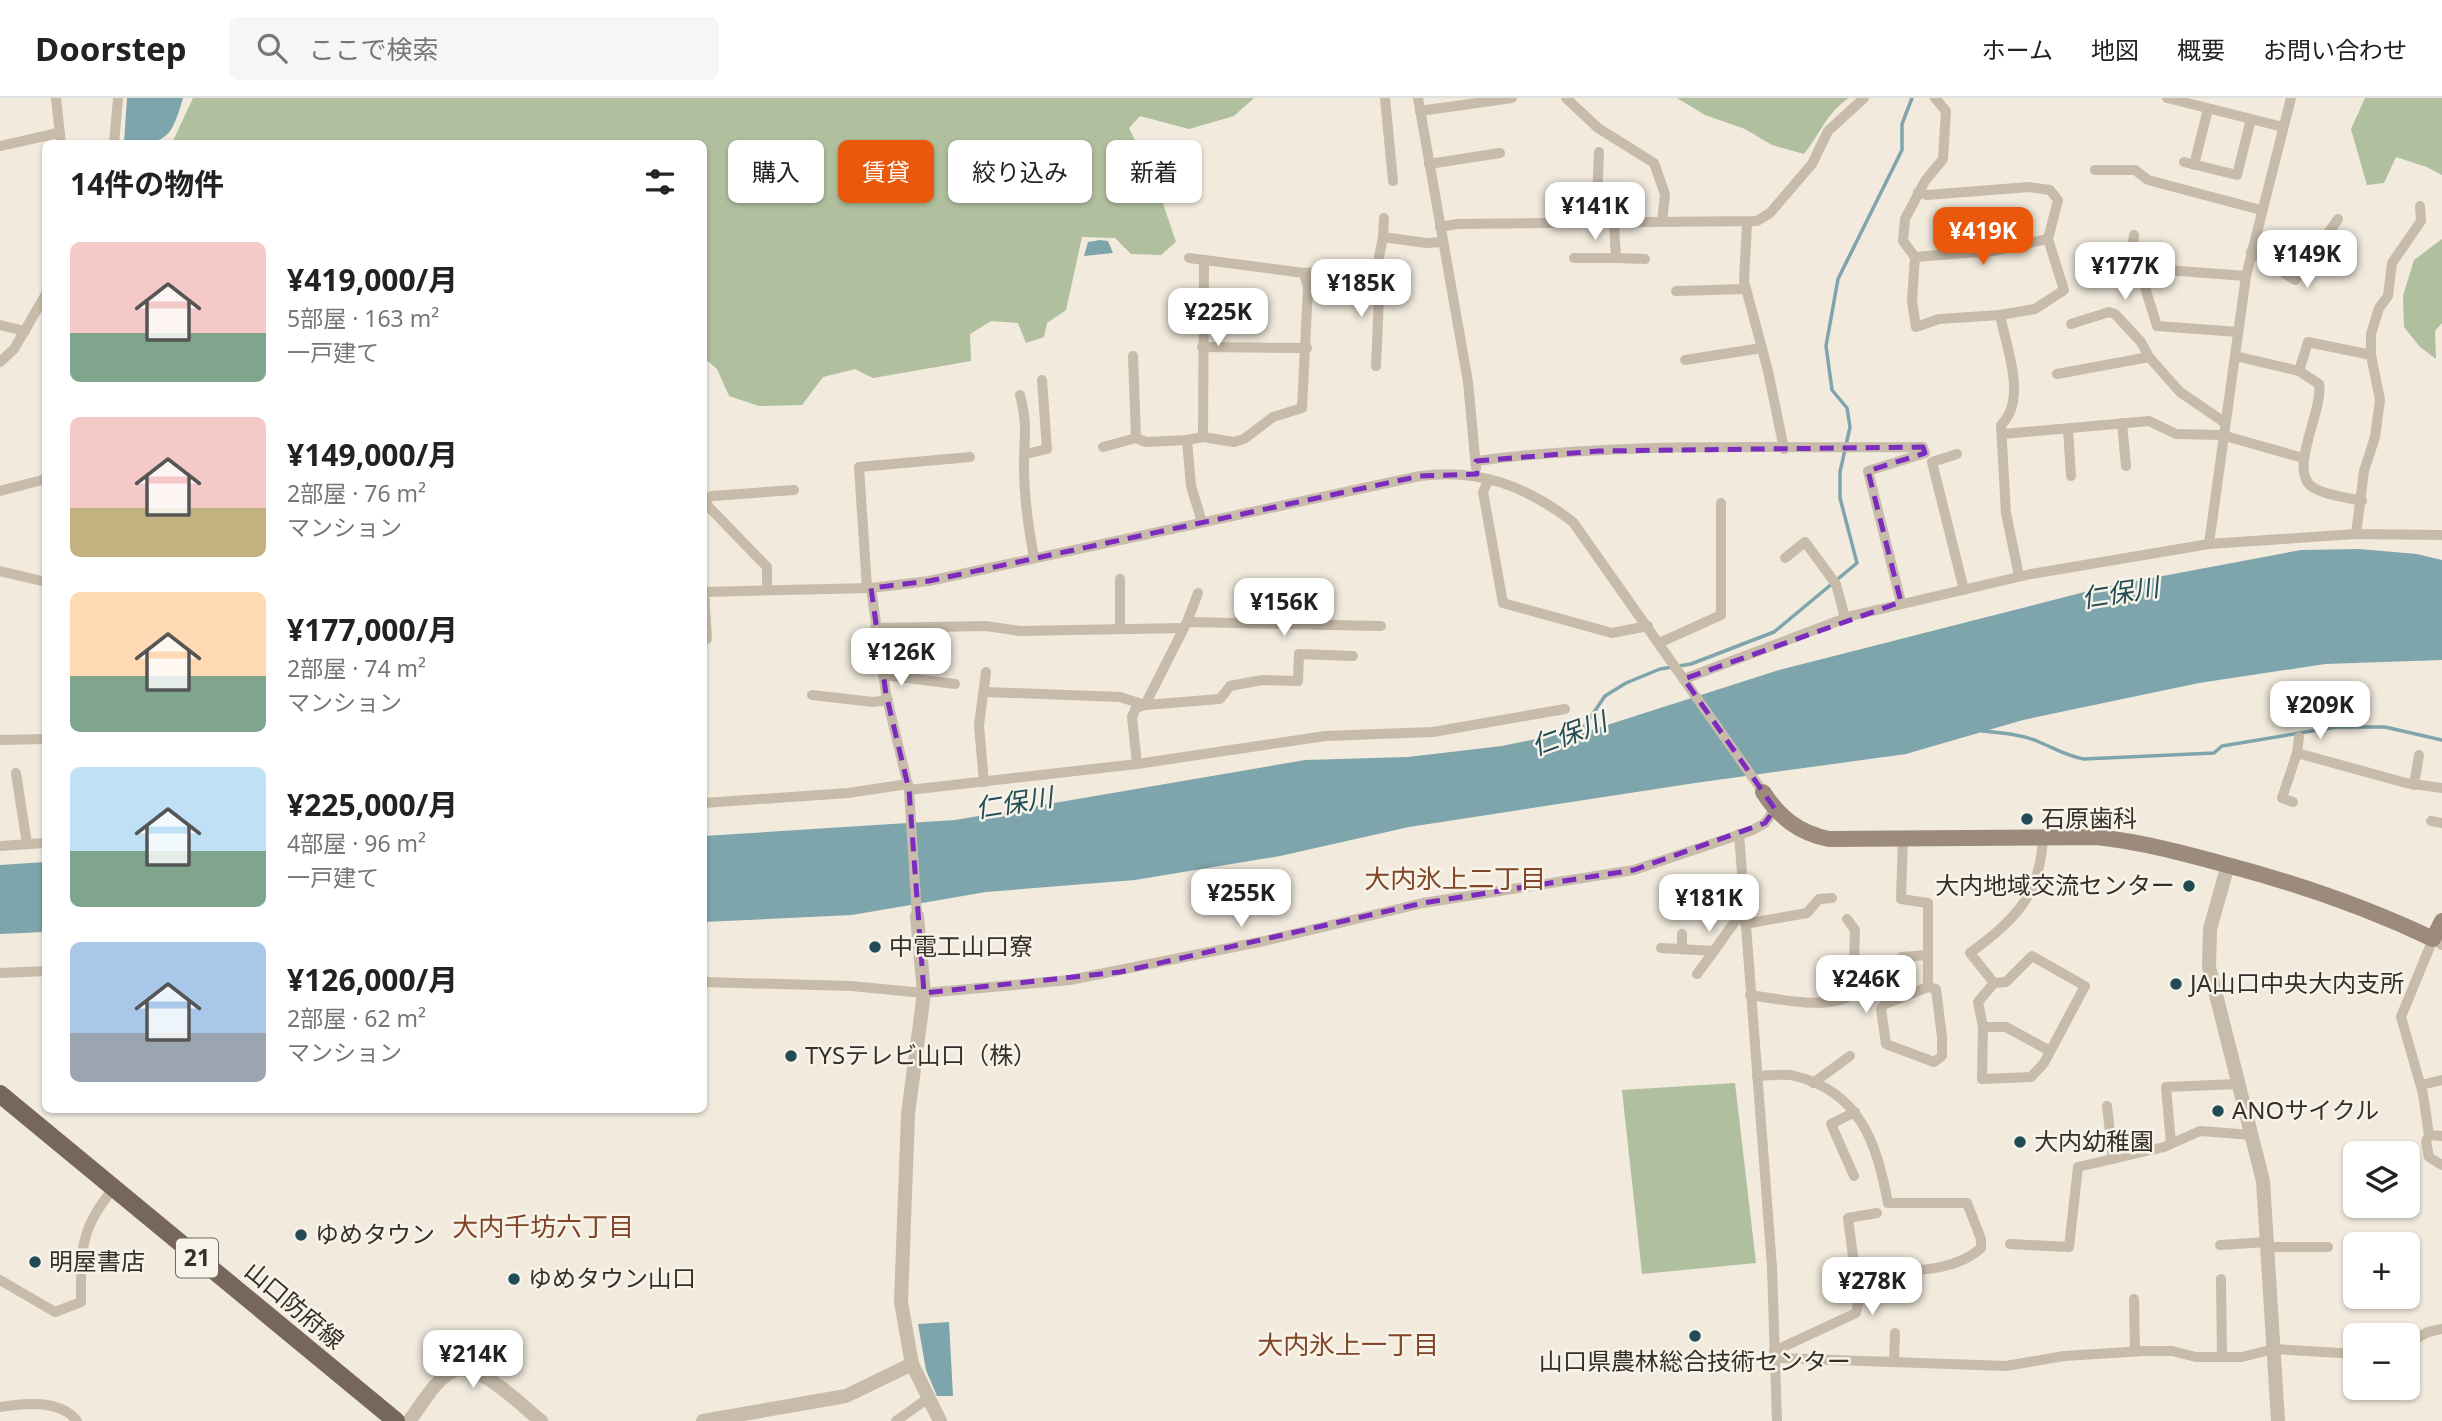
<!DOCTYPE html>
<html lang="ja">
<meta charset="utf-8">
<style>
:root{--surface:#fff;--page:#f6f6f6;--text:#222;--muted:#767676;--line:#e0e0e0;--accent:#ea580c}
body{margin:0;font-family:"Noto Sans","Noto Sans JP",sans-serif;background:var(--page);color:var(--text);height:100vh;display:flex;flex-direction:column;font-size:26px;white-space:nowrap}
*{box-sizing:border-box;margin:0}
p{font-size:23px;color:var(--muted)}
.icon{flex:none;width:38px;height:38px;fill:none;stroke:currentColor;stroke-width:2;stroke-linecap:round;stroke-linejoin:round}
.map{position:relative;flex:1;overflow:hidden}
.details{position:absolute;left:42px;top:42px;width:665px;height:973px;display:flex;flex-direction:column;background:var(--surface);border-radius:10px;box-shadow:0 2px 5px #0004}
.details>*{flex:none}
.guide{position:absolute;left:728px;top:42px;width:665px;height:63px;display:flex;gap:14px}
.buttons{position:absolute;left:2343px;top:1043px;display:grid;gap:14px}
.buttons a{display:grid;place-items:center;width:77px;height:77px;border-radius:10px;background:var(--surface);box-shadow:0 2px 5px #0004;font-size:35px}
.price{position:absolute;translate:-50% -60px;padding:0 16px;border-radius:14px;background:#fff;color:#222;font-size:23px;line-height:46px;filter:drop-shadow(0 2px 4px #0008)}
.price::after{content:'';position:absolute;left:50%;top:42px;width:21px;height:16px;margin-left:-10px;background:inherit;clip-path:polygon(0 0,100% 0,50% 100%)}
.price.on{background:var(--accent);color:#fff}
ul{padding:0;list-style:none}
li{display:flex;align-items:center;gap:21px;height:175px;padding:0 28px}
li span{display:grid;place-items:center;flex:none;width:196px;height:140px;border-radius:10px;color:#555}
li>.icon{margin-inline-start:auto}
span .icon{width:84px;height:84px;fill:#fffc;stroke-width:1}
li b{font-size:30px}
h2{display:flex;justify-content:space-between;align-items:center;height:84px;padding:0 28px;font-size:30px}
.tag{padding:0 24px;border-radius:10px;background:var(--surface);box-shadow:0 2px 5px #0004;font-size:24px;line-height:63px}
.tag.on{background:var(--accent);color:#fff}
header{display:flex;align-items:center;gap:42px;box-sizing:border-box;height:98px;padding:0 35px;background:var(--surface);border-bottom:2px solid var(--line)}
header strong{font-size:33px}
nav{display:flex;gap:38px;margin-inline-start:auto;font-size:24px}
.search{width:490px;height:63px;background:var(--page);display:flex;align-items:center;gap:18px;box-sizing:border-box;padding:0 24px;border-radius:10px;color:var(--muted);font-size:26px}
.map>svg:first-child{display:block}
.green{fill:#b0bf9e}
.water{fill:#7ea5ac}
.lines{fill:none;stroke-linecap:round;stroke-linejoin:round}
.stream{stroke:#7ea5ac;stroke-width:3.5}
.minor{stroke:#c8bbaa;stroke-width:10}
.tertiary{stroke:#c8bbaa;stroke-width:14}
.secondary{stroke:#9c8a7b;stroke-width:16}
.primary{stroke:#77675b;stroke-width:18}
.marked{fill:none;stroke:#7b2cbf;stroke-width:5;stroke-dasharray:14 9;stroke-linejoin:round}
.poi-dot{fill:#214c55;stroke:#f8f3e9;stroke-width:2.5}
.labels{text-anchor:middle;stroke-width:5;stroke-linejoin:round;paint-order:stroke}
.shield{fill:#f8f3e9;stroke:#706963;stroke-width:2}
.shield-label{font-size:23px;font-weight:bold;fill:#362e29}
.poi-label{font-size:24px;fill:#362e29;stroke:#f8f3e9;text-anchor:start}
.street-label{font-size:24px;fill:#362e29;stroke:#f8f3e9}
.water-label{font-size:26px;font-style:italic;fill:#214c55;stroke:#f8f3e9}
.neighbourhood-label{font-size:26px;fill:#804627;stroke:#f8f3e9}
</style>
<header>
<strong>Doorstep</strong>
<div class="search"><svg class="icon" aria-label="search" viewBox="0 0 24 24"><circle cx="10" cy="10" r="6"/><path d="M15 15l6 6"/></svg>ここで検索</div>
<nav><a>ホーム</a><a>地図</a><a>概要</a><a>お問い合わせ</a></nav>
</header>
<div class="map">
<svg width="2442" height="1323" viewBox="0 0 2442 1323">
<rect width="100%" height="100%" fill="#f1eadd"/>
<g class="green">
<polygon points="193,0 1254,0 1234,18 1189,31 1140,18 1129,30 1157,88 1176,144 1161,157 1131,156 1115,140 1082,139 1066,212 1047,225 1044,239 1026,245 1018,225 991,223 970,236 971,263 873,280 855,271 823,279 802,307 759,308 729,298 717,271 704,260 704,46 172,45"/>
<path d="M 1677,0 L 1849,0 C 1827,14 1820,36 1804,56 L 1772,47 L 1745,31 L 1705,17 Z"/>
<polygon points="2365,0 2442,0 2442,77 2427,69 2396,59 2384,85 2367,87 2351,31"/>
<polygon points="2442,141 2442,225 2435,233 2436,261 2420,249 2404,229 2403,198 2414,162"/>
<polygon points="1735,985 1756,1165 1642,1176 1622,992"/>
</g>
<g class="water">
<path d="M 127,0 L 183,0 C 171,41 167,46 124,45 Z"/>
<polygon points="1100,142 1108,143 1113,155 1084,158 1088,144"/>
<polygon points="2359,451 2417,456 2442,462 2442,562 2325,566 2199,585 2023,622 1906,656 1695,685 1409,729 1280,758 1135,782 986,794 852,817 704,824 704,738 955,722 1305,662 1408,659 1502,648 1570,634 1579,636 1779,572 2104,489 2301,452"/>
<polygon points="45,764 45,834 0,836 0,767"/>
<polygon points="949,1224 953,1298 937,1298 926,1272 918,1226"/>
</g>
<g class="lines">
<g class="stream">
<path d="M 1982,633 C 2001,635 2020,636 2037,643 C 2054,650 2066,658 2084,661 L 2214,655 L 2222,648 L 2336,629 L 2385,629 L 2442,642"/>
<polyline points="1581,640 1579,636 1605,598 1626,585 1660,571 1691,566 1774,534 1857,465 1840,400 1840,374 1850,329 1847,310 1832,292 1826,248 1838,181 1902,52 1902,26 1912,0"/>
</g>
<g class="minor">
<polyline points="56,0 61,46"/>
<polyline points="1385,0 1393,83"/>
<polyline points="1418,0 1468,284 1476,370"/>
<polyline points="1566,0 1598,30 1654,65 1665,96 1662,124"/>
<polyline points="2167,0 2283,29"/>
<polyline points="1420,13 1512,0"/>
<polyline points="114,46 118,0"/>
<polyline points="0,48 58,35"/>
<polyline points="2184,64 2237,77 2251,21"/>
<polyline points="1429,66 1500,55"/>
<polyline points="2194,67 2208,11"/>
<polyline points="2095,72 2135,72 2148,82 2261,112"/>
<polyline points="1918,94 1927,97 2029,89 2050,92 2058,102 2048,141 2064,192 2035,211 2000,217 1939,221 1916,229 1912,203 1915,159 1903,143 1905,121 1925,83 1943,61 1946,13 1935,0"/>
<polyline points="1384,120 1383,139 1426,145 1443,144"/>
<polyline points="1747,125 1744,183 1768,273 1784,351"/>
<polyline points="1596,127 1599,54"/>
<polyline points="1614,127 1616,160 1645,161"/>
<polyline points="1440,129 1457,126 1757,123 1770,115 1812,66 1828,33 1864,0"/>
<polyline points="2134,137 2131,160 2139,170 2157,228 2238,234"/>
<polyline points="2251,154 2295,182 2338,121"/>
<polyline points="1379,159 1383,139"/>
<polyline points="1915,159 1993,153 2048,141"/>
<polyline points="1574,160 1616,160"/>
<polyline points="2139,170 2246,178"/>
<polyline points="1304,175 1333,173 1400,178"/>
<polyline points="1676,193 1746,191"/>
<path d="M 2000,217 C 2006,249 2028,301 2001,327 L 2006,415 L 2019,478"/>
<polyline points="2071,226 2109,214 2115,216 2141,244 2149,259"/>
<polyline points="0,227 25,233"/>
<polyline points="1202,249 1307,250"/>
<polyline points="1133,258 1136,340 1146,344 1187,342 1191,388 1202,424"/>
<path d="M 2235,258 L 2299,273 L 2319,286 C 2324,312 2286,375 2314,390 C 2327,398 2347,399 2362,403"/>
<polyline points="1685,262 1762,250"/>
<polyline points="0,264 14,251 46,196"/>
<polyline points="1376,268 1380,177"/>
<polyline points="2299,273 2308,244 2371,257"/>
<polyline points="2057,276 2149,259 2180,294 2224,324"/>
<path d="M 1020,297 C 1028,326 1024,339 1024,367 C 1024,398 1028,428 1034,459"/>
<polyline points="2122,325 2126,368"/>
<polyline points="2068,331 2071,378"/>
<polyline points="2003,336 2149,323 2176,336 2222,337 2303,360"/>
<polyline points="1203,339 1204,162"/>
<polyline points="1187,342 1203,339 1234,344 1244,341 1273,319 1302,310 1308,190 1304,175 1189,160"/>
<polyline points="1103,349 1136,340"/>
<polyline points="1026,356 1047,351 1042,282"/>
<polyline points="1957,356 1932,364 1964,492"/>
<path d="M 1476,363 C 1621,343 1776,351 1923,349 L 1925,355 L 1868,373 L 1901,504"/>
<polyline points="1489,381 1483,394 1503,505 1612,535 1648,528"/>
<polyline points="0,393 46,381"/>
<polyline points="704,402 712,398 794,392"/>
<polyline points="704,404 767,469 767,492"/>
<polyline points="2356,436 2364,373 2375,339 2380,302 2371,257 2371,236 2379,210 2388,198 2392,165 2421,123 2420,108"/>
<polyline points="2209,446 2246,178 2291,0"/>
<polyline points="1785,460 1805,444 1836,486 1845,520"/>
<polyline points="0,473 46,484"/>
<polyline points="867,490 859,369 970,359"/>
<polyline points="871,490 886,596 909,692 917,818"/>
<path d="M 704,494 L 871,490 L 929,483 L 1420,378 C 1479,370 1526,388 1573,424 L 1763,694"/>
<polyline points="1187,524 1381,528"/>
<polyline points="875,530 986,528 1020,533 1183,530"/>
<polyline points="1120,531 1120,481"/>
<polyline points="704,541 707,541 704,494"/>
<polyline points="1659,545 1721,517 1721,405"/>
<polyline points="883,577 955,586"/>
<polyline points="1684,581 1851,518 2031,476 2209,446 2356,436 2442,437"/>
<polyline points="986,594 1120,599 1145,607 1220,601 1230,588 1262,582 1298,583 1299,556 1353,558"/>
<polyline points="812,597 873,604 888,602"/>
<polyline points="0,642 46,641"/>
<polyline points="2297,655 2299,639"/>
<polyline points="1137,666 1132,619 1136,610 1145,607 1187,524 1198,495"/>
<polyline points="16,675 27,746"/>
<polyline points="984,684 979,627 986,574"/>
<polyline points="2414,687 2419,657"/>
<polyline points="909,692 1137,666 1325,638 1433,634 1565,611"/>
<polyline points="2293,704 2282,700 2297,655 2406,685 2442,690"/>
<polyline points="704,705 848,695 908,686"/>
<polyline points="2431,723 2442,725"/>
<polyline points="1739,736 1772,1169 1777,1323"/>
<polyline points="1903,740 1901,801 1928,805 1928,889 1885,906 1881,911 1886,946 1934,964 1942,958 1942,939 1936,891 1928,889"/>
<polyline points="0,748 46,745"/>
<polyline points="1745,826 1807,815 1819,801 1832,800"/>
<polyline points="2442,847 2433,841 2401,919 2423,996 2429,1037 2442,1038"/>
<polyline points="1661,850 1714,853 1738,819 1745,816"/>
<polyline points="1682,851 1682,836"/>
<polyline points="1902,859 1927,857"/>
<polyline points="0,875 46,873"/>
<polyline points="1697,876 1714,853"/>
<polyline points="704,884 851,888 924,895 1070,882 1264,843 1423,805 1634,772 1753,732 1765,725 1775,711"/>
<path d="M 1994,885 L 2006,884 L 2032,858 L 2085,888 L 2044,965 L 2031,979 L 1982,981 L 1983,929 L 1978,904 L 1994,885 L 1970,855 C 2014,822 2040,799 2043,740"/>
<path d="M 1750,897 C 1780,901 1828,913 1853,896 L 1855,832 L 1847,821"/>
<polyline points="1983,929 2006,929 2050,953"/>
<path d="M 1757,978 C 1769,978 1784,975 1795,978 C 1861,994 1877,1047 1888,1105 L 1967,1105 L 1981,1141 L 1981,1150 C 1962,1168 1928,1173 1903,1172 L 1899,1186"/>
<polyline points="1813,985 1850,958"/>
<polyline points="2421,987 2442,982"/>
<polyline points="2107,1008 2113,1061"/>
<polyline points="2429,1037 2426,1044 2429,1059 2442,1067"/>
<polyline points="2171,1045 2166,989 2238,986"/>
<polyline points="1854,1078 1831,1026 1855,1014"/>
<polyline points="2010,1146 2069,1149 2078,1069 2164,1049 2200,1033 2252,1037"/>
<polyline points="2220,1147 2268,1144"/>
<polyline points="2268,1149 2328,1149"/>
<polyline points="2221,1181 2222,1259"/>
<path d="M 0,1182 L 55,1214 L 81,1204 C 81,1154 79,1131 114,1090"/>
<polyline points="2134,1201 2135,1253"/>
<polyline points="2408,1245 2428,1234 2442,1231"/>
<polyline points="1774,1253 1856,1215 1864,1179 1854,1166 1848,1120 1877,1115"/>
<polyline points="1775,1260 2006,1268 2064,1258 2144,1253 2172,1253 2196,1259 2242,1259 2274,1251 2356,1256"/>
<polyline points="1894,1263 1895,1235"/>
<path d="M 0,1309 C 24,1305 60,1301 77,1323"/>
<polyline points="896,1323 927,1301"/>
</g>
<g class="tertiary">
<polyline points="2228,767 2210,831 2209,869 2263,1083 2278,1323"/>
<polyline points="917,818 924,895 908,1016 901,1204 912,1266 940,1323"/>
<path d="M 409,1323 C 421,1308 436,1280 453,1273 C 478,1262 522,1308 541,1323"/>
<polyline points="703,1323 846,1298 912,1266"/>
</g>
<path class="secondary" d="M 1763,694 C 1780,720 1799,735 1829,741 L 2097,739 C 2142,744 2183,755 2227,767 C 2299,786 2366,809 2433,841 L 2442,823"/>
<polyline class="primary" points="0,996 396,1323"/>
</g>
<path class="marked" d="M 1923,349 L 1925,355 L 1868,373 L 1901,504 L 1684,581 L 1775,711 L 1765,725 L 1634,772 L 1423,805 L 1120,874 L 924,895 L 909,692 L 886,596 L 871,490 L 929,483 L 1420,378 L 1477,376 L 1476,363 L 1598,353 Z"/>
<g class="poi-dot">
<circle cx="2027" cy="721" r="7"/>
<circle cx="2189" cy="788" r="7"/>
<circle cx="875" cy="849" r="7"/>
<circle cx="2176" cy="886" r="7"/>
<circle cx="791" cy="958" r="7"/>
<circle cx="2218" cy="1013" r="7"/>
<circle cx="2020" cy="1044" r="7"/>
<circle cx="301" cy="1137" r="7"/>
<circle cx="35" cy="1164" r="7"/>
<circle cx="514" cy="1181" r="7"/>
<circle cx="1695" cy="1238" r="7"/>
</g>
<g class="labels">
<rect class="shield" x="176" y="1140.5" width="42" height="39" rx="5"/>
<g class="shield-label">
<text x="197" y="1168">21</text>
</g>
<g class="poi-label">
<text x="2041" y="729">石原歯科</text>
<text x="2175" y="796" text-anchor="end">大内地域交流センター</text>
<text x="889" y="857">中電工山口寮</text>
<text x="2190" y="894">JA山口中央大内支所</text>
<text x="805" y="966">TYSテレビ山口（株）</text>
<text x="2232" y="1021">ANOサイクル</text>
<text x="2034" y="1052">大内幼稚園</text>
<text x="315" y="1145">ゆめタウン</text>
<text x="49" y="1172">明屋書店</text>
<text x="528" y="1189">ゆめタウン山口</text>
<text x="1695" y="1272" text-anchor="middle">山口県農林総合技術センター</text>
</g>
<g class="street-label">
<text transform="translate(294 1208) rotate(40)" y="8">山口防府線</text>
</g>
<g class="water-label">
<text transform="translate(2120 495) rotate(-9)" y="9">仁保川</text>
<text transform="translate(1569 636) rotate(-20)" y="9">仁保川</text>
<text transform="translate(1014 705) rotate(-9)" y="9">仁保川</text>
</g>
<g class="neighbourhood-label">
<text x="1455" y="790">大内氷上二丁目</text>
<text x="543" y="1138">大内千坊六丁目</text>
<text x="1348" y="1256">大内氷上一丁目</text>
</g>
</g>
</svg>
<div class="buttons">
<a><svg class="icon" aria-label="layers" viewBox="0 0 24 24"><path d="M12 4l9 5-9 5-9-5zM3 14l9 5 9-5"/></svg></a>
<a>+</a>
<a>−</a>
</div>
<b class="price" style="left:1595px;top:144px">¥141K</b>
<b class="price on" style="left:1983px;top:169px">¥419K</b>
<b class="price" style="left:2307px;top:192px">¥149K</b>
<b class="price" style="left:2125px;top:204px">¥177K</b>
<b class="price" style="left:1361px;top:221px">¥185K</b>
<b class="price" style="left:1218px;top:250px">¥225K</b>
<b class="price" style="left:1284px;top:540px">¥156K</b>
<b class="price" style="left:901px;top:590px">¥126K</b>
<b class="price" style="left:2320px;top:643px">¥209K</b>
<b class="price" style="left:1241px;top:831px">¥255K</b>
<b class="price" style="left:1709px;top:836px">¥181K</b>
<b class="price" style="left:1866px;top:917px">¥246K</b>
<b class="price" style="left:1872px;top:1219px">¥278K</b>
<b class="price" style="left:473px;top:1292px">¥214K</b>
<div class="guide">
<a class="tag">購入</a>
<a class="tag on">賃貸</a>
<a class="tag">絞り込み</a>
<a class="tag">新着</a>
</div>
<section class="details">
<h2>14件の物件<svg class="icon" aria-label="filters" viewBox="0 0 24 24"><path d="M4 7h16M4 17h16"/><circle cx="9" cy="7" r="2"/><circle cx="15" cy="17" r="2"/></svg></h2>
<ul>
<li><span style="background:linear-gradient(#f6c9c9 65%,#7fa58c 0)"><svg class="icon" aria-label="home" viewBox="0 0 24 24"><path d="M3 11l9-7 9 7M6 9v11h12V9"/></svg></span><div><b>¥419,000/月</b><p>5部屋 · 163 m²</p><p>一戸建て</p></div></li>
<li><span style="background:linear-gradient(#f6c9c9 65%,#c2b280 0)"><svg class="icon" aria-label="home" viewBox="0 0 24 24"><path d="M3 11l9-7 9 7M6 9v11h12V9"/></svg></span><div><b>¥149,000/月</b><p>2部屋 · 76 m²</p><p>マンション</p></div></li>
<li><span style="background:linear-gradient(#ffd9b3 60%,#7fa58c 0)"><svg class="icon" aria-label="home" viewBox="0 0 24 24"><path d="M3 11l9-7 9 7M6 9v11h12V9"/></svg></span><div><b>¥177,000/月</b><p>2部屋 · 74 m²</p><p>マンション</p></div></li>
<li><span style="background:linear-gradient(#bfe0f5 60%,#7fa58c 0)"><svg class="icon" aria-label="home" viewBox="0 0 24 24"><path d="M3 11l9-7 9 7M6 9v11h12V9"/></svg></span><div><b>¥225,000/月</b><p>4部屋 · 96 m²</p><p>一戸建て</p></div></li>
<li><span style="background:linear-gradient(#a9c7e8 65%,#9aa5b1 0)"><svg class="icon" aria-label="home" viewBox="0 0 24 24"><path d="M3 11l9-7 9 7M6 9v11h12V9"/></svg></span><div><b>¥126,000/月</b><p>2部屋 · 62 m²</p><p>マンション</p></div></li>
</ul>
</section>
</div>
